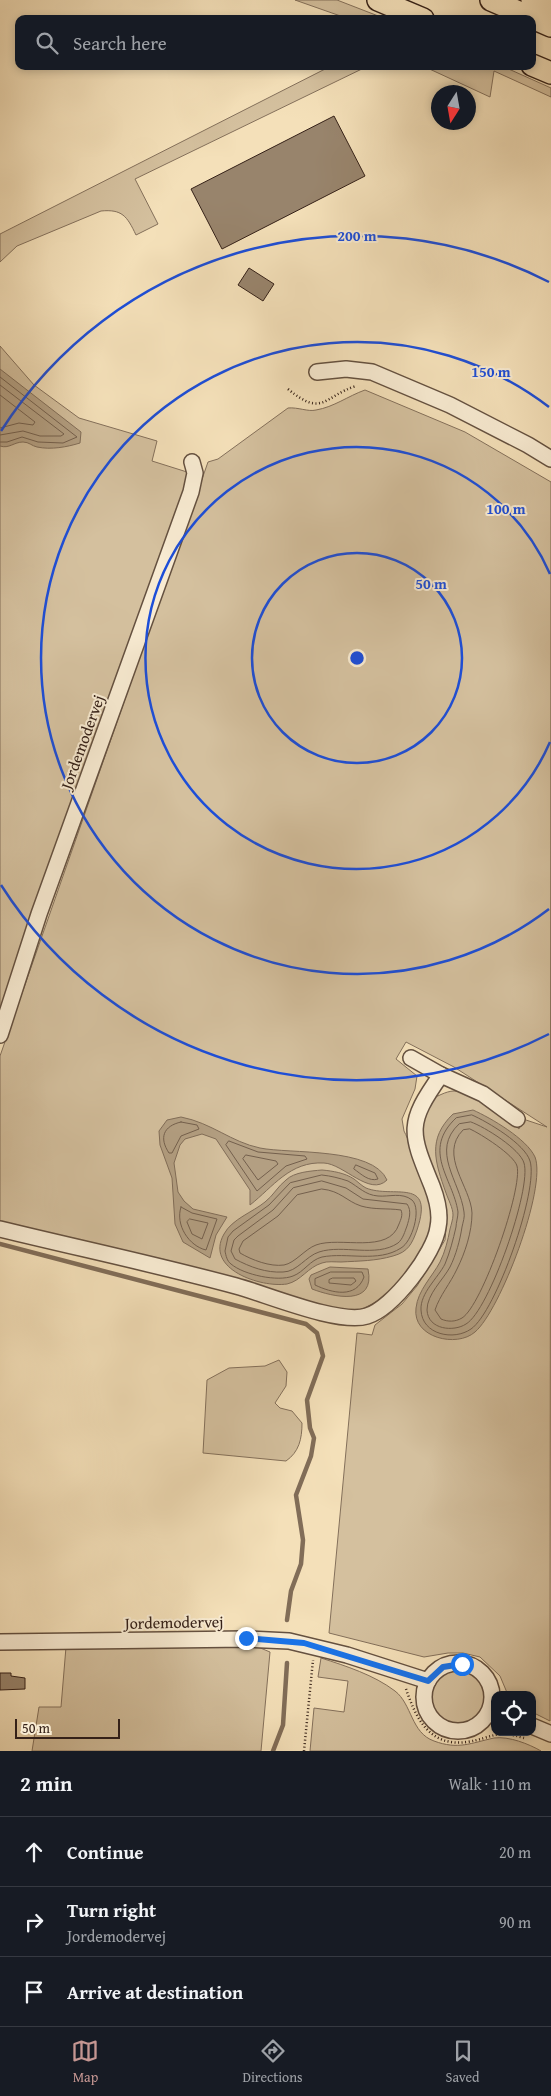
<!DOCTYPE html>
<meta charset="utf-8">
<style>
body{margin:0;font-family:"Gentium Book Plus",serif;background:#20242c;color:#f1f3f6}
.controls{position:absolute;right:15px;bottom:15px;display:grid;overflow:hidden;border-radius:10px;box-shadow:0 2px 8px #0003}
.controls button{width:45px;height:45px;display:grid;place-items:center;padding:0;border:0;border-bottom:1px solid #363941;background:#171b24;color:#f1f3f6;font:25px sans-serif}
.compass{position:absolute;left:431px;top:85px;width:45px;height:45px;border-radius:50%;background:#171b24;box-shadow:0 2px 8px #0003;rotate:191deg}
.scale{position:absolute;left:15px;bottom:12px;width:105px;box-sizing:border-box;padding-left:5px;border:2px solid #352118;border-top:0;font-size:14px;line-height:18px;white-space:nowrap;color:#352118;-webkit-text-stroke:4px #f8ebd2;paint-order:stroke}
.stop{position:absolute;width:15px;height:15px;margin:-11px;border:4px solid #1a73e8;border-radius:50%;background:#fff}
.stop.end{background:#1a73e8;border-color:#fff;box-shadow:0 1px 5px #0008}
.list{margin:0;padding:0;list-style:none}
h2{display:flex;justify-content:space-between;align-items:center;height:65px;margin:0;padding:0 20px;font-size:21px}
h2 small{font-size:16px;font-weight:400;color:#9ea1a6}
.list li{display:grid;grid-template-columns:32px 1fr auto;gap:15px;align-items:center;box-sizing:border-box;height:70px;padding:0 20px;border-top:1px solid #363941}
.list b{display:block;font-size:19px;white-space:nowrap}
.list p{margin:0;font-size:16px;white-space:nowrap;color:#9ea1a6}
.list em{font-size:16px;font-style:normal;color:#9ea1a6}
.icon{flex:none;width:28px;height:28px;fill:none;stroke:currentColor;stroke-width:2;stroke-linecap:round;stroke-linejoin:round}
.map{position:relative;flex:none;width:551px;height:1751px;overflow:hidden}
.search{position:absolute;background:#171b24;box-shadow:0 2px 8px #0003;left:15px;right:15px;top:15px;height:55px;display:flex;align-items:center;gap:12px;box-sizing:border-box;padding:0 18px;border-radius:10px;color:#9ea1a6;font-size:19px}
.sheet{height:275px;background:#171b24}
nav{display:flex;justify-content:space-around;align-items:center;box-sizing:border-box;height:70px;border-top:1px solid #363941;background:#171b24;font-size:14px;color:#9ea1a6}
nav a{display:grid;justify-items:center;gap:2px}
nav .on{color:#c59692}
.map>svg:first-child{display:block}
</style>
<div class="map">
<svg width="551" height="1751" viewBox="0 0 551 1751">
<rect width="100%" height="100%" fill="#f4e0b9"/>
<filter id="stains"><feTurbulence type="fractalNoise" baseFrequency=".004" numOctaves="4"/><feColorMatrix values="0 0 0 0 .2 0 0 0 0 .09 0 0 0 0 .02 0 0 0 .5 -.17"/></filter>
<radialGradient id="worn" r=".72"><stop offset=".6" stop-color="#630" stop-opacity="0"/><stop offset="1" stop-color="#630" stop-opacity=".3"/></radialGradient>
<g fill="#d4c09e" stroke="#84705b">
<polygon points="295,0 337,0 386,19 349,19"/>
<path d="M 331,66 L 368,66 L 135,179 L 158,224 L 136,235 C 127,216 122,209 101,211 L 17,246 L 0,262 L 0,234 Z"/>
<polygon points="423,66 502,66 551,88 551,97 494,71 490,97"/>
<polygon points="0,346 34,385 79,418 157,441 152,461 187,472 189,476 0,1017"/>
<path d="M 365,390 L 465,432 L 551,482 L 550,1721 L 532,1712 L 532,1695 L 508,1695 L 500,1676 L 480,1657 L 463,1653 L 448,1653 L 424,1657 L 329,1633 L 357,1333 L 372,1335 L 375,1325 L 402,1304 L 417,1286 L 445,1240 L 447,1215 L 419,1131 L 428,1101 C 436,1097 446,1091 454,1091 C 479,1091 501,1114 519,1129 L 523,1119 L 547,1127 L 454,1067 L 406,1042 L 396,1059 L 417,1076 L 415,1089 L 402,1119 L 404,1131 C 412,1147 434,1198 434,1213 C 435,1255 388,1306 348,1313 L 0,1222 L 0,1056 L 208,462 L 218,459 L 288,408 C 298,407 308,412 316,410 C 334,407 348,396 365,390 Z"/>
<path d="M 279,1360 L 287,1372 L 286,1386 L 275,1403 L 280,1408 L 292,1411 L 302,1423 C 302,1439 299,1452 286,1461 L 203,1453 L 207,1380 L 229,1368 L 265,1366 Z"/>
<polygon points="66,1647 258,1647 270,1652 261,1751 32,1751 39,1707 61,1707"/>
<path d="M 321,1658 C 346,1666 374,1675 395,1691 C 412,1704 411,1733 434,1741 C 458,1750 471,1743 494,1738 C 509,1736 529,1744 541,1751 L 310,1751 L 314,1708 L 344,1712 L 348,1681 L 318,1677 Z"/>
<circle cx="457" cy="1697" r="28"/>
</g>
<g fill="#b39f82" stroke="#816d58">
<path d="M 0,369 L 81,432 L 80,443 C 67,447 51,450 37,447 C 32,446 29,442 23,442 C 14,442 9,449 0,446 Z"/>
<path d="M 473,1110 C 491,1118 527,1139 535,1157 C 547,1188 500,1311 475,1332 C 457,1348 412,1338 416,1308 C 418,1290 432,1277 440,1262 C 445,1252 448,1240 450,1229 C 451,1225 453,1219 453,1215 C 453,1208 448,1199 446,1193 C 435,1162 427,1139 453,1114 Z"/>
<path d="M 181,1117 C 212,1123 231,1142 260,1148 C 289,1154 373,1147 387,1180 C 370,1197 344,1164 324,1163 C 290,1161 273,1187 250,1205 L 250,1190 L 216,1139 L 202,1134 L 185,1139 L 180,1145 L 174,1163 L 178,1192 L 184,1201 L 193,1209 L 227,1217 L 216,1235 L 210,1258 L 183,1242 L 175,1224 L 172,1178 L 160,1145 L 159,1131 L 167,1120 Z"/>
<path d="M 322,1170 C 333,1171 345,1173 354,1179 C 358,1182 362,1186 366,1188 C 393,1199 435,1176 417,1230 C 412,1244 408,1252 393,1256 C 376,1261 359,1261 341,1262 C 335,1262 327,1261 322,1263 C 308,1267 301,1281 287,1284 C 261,1288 204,1269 224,1234 C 232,1219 253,1212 265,1202 C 273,1196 278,1186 286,1180 C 294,1172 311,1171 322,1170 Z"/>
<path d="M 330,1267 L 368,1269 C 376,1307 333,1297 312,1289 L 309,1279 L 311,1275 Z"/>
</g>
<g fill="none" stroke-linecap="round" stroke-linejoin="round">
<g stroke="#74604d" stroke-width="1">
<polyline points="0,377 77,437 63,443 38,442 22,437 7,442 0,442"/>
<polyline points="0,385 64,434 61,436 40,436 23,431 0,435"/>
<polyline points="0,395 35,422 33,425 19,423 0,428"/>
<path d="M 472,1115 C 488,1122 525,1144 530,1161 C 539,1189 496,1312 471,1329 C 454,1341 422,1335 421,1310 C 420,1293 438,1278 445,1264 C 450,1252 453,1240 456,1227 C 456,1223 458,1217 458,1212 C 453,1178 421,1151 456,1118 Z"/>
<path d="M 181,1122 L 197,1125 L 199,1129 L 181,1136 L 172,1153 L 169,1153 C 159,1138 163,1126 181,1122 Z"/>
<path d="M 471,1122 C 485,1127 520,1149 524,1163 C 532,1188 489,1311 466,1324 C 454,1332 428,1330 427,1310 C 427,1294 443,1280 450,1267 C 456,1255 460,1240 462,1227 C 463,1222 465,1217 464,1212 C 460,1181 430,1151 459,1124 Z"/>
<path d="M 470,1129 C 481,1134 514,1155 517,1166 C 523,1188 482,1306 462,1318 C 455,1322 448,1322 441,1319 L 435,1310 C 440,1295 450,1284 457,1269 C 465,1253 472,1232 472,1213 C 471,1187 438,1155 463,1130 Z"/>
<polygon points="229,1141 258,1152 305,1156 307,1159 286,1166 257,1191 226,1145"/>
<polygon points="246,1155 276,1161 278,1164 258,1180 243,1159"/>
<path d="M 356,1165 L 375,1173 L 378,1179 C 369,1182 361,1174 354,1169 Z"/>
<path d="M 322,1175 C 331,1176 339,1178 348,1181 C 359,1187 365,1195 378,1196 C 389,1197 402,1192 412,1200 C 422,1209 412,1242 401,1248 C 378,1263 347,1252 322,1257 C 310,1260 304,1272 293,1276 C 278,1282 244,1275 231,1264 C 227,1261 226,1256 225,1251 L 228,1237 L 233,1231 L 269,1205 L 290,1183 Z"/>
<path d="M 322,1181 L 346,1188 L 363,1199 L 407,1204 C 412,1211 409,1219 407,1226 C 405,1231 403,1239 398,1243 C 376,1258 343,1244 319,1252 C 306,1256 297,1272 283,1272 C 266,1273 250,1267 235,1259 L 231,1251 L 234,1240 L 238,1236 L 273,1210 L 293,1188 Z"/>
<path d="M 322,1189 C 341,1191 346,1201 361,1206 C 375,1210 387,1208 401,1210 C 403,1215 401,1219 399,1224 C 389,1255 340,1236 316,1245 C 305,1249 295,1263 284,1265 C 270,1267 252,1260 240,1253 L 239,1249 L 243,1241 L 278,1216 L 297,1195 Z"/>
<path d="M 181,1207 L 192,1213 L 217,1219 L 206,1250 C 189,1246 175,1225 181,1207 Z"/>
<polygon points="190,1219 208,1223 202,1239 192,1234 187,1222"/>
<path d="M 331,1272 L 362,1272 L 364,1277 C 356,1299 332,1293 315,1285 L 315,1279 Z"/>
<polygon points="333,1278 354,1278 356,1281 351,1285 329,1283 329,1280"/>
</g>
<g stroke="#816d58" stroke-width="4.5">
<polyline points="0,1244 306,1324 317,1333 323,1356 307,1400 310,1428 314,1438 311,1456 296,1495 303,1540 301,1564 291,1591 287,1620"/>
<polyline points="273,1751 283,1725 287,1663"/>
</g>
</g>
<g fill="#98846c" stroke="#352118">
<polygon points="334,116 365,176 222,249 191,189"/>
<polygon points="249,268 274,284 263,301 238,285"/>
<polygon points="0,1673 11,1673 11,1676 25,1678 25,1689 0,1690"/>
</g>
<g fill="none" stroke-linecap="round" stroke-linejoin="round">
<g stroke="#655140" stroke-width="18">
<g id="minor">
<polyline points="317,372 346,369 372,372 450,405 528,445 551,459"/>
<polyline points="0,1035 39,914 191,492 195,473 192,462"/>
<polyline points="411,1058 441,1075"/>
<path d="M 0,1229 C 78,1248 158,1265 236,1286 C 266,1294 339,1325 367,1316 C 393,1308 435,1253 438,1227 C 441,1213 437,1199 432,1186 C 410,1132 406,1124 441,1075 L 483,1094 L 517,1119"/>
<polyline points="0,1642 246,1639 289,1641 347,1655 428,1681"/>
<circle cx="458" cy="1697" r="34"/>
<polyline points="532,1726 551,1734"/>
</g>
</g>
<g stroke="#352118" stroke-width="24">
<g id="highway">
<polyline points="378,0 423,19"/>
<polyline points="491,0 551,26"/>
<polyline points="532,0 551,10"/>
<polyline points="532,65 551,73"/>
</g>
</g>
<g stroke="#352118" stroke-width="2.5" stroke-dasharray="1 2.5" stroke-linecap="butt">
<path d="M 288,389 C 323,418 324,396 356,386"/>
<path d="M 406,1689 C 416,1718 429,1747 467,1742 C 493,1738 495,1729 524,1738"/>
<polyline points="304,1751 313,1660"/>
</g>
<use href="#minor" stroke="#f8ebd2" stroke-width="15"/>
<use href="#highway" stroke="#f4e0b9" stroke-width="21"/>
</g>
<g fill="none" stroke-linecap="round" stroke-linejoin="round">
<polyline stroke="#1a73e8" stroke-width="6" points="246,1638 304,1643 428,1681 443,1667 462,1664"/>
</g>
<g fill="none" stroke="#1d4ed8" stroke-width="2.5">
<circle cx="357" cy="658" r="105"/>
<path d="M550 742A211 211 0 1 1 550 574"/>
<path d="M549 909A316 316 0 1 1 549 407"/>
<path d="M549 1034A422 422 0 0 1 1 885M1 431A422 422 0 0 1 549 282"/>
</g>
<g text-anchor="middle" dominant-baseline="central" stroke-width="4" stroke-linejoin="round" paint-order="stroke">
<g font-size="16" fill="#352118" stroke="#f8ebd2">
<text transform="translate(82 742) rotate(-70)">Jordemodervej</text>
<text transform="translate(174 1622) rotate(-1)">Jordemodervej</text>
</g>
</g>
<circle cx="357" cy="658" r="8" fill="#1d4ed8" stroke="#f8ebd2" stroke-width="2.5"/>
<g font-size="15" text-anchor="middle" font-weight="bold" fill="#1d4ed8" stroke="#f8ebd2" stroke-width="4" stroke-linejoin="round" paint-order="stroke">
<text x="357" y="241">200 m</text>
<text x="491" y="377">150 m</text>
<text x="506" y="514">100 m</text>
<text x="431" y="589">50 m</text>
</g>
<rect width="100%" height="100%" filter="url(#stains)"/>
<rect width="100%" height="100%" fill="url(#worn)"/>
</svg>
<div class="controls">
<button><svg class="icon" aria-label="locate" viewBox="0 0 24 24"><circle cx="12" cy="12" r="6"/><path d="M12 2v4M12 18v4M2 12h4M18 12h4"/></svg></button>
</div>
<svg class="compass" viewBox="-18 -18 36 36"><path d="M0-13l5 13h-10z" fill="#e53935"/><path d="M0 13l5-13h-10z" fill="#9ea1a6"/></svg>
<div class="scale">50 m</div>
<div class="stop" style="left:462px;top:1664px"></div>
<div class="stop end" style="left:246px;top:1638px"></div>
<div class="search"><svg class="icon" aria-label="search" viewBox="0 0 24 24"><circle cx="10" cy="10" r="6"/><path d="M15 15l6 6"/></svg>Search here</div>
</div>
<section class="sheet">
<h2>2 min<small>Walk · 110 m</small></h2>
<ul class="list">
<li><svg class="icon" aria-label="ahead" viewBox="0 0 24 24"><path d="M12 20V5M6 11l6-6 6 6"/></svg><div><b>Continue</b></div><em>20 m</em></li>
<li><svg class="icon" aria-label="right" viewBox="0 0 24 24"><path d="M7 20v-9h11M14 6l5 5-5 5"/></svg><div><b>Turn right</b><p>Jordemodervej</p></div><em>90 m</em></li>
<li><svg class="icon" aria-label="arrive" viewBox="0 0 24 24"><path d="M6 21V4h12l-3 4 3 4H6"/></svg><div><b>Arrive at destination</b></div></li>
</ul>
</section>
<nav>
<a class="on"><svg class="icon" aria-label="map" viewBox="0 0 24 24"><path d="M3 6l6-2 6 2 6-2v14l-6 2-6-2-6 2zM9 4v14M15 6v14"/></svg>Map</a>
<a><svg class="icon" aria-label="directions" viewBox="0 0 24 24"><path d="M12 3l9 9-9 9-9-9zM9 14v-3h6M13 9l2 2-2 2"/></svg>Directions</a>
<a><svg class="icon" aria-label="saved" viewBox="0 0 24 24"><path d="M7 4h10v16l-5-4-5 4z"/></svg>Saved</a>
</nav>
